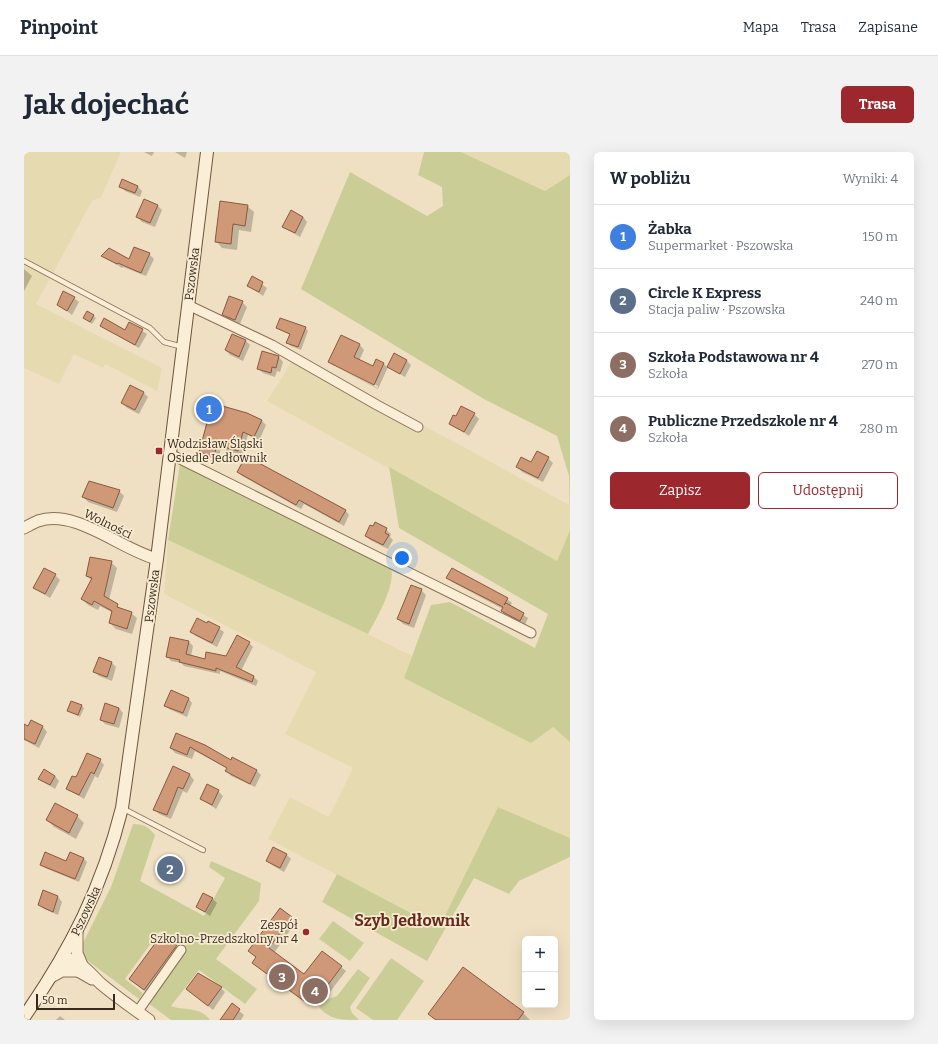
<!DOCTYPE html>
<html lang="pl">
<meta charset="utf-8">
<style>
body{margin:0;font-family:Bitter,serif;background:#f2f2f3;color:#1f2937}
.controls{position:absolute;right:12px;bottom:12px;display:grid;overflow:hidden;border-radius:6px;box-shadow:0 4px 16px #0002}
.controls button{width:36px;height:36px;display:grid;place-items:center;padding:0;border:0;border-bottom:1px solid #e0e1e3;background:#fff;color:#1f2937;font:20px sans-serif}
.scale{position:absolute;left:12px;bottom:10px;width:79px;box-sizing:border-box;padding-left:4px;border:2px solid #3a2a1d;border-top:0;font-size:11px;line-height:14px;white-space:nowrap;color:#3a2a1d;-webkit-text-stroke:3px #f7ebd2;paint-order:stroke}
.you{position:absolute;left:378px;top:406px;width:14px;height:14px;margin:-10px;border:3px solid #fff;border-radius:50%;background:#1a73e8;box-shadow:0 0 0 6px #1a73e833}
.badge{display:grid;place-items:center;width:26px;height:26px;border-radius:50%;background:#9c272c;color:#fff;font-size:13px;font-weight:700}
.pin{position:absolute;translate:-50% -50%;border:2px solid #fff;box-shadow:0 1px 4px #0006}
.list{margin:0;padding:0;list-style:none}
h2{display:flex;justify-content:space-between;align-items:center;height:52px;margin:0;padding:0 16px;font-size:17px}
h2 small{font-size:13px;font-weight:400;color:#747a83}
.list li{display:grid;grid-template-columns:26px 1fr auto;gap:12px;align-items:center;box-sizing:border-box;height:64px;padding:0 16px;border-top:1px solid #e0e1e3}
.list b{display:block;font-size:15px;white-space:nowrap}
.list p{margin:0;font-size:13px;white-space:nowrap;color:#747a83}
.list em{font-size:13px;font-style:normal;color:#747a83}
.actions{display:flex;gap:8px;padding:12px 16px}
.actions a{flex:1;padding:9px 0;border:1px solid #9c272c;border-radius:6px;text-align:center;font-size:14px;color:#9c272c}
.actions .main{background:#9c272c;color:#fff}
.map{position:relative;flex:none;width:546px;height:868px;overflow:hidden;border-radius:6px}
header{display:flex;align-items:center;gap:24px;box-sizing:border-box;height:56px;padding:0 20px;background:#fff;border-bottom:1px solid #e0e1e3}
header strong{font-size:19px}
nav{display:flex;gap:22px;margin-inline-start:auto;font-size:14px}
.intro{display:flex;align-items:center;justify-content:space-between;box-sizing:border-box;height:96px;padding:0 24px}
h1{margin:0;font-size:28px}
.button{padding:10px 18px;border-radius:6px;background:#9c272c;color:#fff;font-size:14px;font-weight:700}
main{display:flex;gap:24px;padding:0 24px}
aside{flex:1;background:#fff;border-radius:6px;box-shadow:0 4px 16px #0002}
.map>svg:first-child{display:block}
</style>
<header>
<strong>Pinpoint</strong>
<nav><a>Mapa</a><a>Trasa</a><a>Zapisane</a></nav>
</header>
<div class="intro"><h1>Jak dojechać</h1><a class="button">Trasa</a></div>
<main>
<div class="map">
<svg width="546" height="868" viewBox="0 0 546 868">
<rect width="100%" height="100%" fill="#f0e0c3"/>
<g fill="#e6dbb0">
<polygon points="0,0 97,0 77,45 68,49 12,152 138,216 133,239 81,212 79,216 50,202 35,232 0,216"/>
<polygon points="437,0 546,0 546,23 521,39"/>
<polygon points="270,206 438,294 545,353 546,378 533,409 243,249"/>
<polygon points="144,388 344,482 529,575 546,590 546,686 474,655 415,776 244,687 266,645 305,665 329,616 261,582 292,520 140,442"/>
</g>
<g fill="#cace96">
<polygon points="400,0 437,0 521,39 546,23 546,369 545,324 533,284 460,247 277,137 326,20 403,64 419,54 418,35 394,23"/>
<path d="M 156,312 L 367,416 C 372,433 353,466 344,482 L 144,388 Z"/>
<polygon points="365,315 533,409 546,378 546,590 529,575 507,591 380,526 407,453 426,450 511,496 524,462 375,376"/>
<polygon points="474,655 546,686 546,705 495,729 485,742 450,726 403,809 298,750 313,722 415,776"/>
<path d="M 109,672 C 119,672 125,675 131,683 L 116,729 L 180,764 L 201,726 L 185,715 L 187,709 L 237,731 L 235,749 L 192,807 L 233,837 L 221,852 L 175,818 L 147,854 C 161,859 176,854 186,868 L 147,868 L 124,851 L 161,798 L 136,779 L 101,827 L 119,841 L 115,847 L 60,806 L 58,796 L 59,791 L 87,735 Z"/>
<polygon points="309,769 340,791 326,809 295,787"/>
<polygon points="367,806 400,829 373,868 349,868 332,856"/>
<path d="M 334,817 L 346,826 L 326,855 L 328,861 L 335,868 C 317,868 306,868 295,855 L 302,848 L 313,844 Z"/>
</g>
<g fill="#0003" fill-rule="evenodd">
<polygon points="120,0 130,0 128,4"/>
<polygon points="151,0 163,0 161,6"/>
<polygon points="99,28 114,35 118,39 116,45 101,39 97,34"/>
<polygon points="134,54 138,58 131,75 118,70 113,65"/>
<polygon points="223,54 230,60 227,80 215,78 213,98 198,96 192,89"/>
<polygon points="279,65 283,70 276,85 259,75"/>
<polygon points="125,102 130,107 122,124 99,115 98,116 79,104 105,109"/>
<polygon points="0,117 8,124 0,139"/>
<polygon points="228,125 243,136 239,144 224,134"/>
<polygon points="50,146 55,150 48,163 34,152"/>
<polygon points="218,150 223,155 216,172 204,167 200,162"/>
<polygon points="64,160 72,166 68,172 60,166"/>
<polygon points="105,171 123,182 115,196 77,174 101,179"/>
<polygon points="281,175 284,179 277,198 267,194 264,191 266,183 253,176"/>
<path d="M 318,185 L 336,193 L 340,198 L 335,209 L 350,215 L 359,211 L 364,216 L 371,202 L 382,208 L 387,213 L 381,225 L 364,215 L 354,237 L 310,214 L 306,210 ZM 310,212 L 354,234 L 354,236 L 310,214 Z"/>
<polygon points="222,189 226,193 219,209 206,203 202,198"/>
<polygon points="239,200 255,205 259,210 256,220 253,219 251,225 239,221 234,216"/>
<polygon points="119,240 124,245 115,262 103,256 98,251"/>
<polygon points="196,250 200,256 223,261 238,269 242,273 235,289 224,283 218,303 197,297 194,308 181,304 177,300 185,270 176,265"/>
<polygon points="450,262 455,267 445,284 426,271"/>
<polygon points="524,306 529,311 519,330 498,320 494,315"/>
<polygon points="214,320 321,358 325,363 320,374 280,352 277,357 218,324"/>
<polygon points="95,339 100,344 93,360 64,350 59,345"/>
<polygon points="362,377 367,382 366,385 369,388 364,397 346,388 342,384"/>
<polygon points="87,410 93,416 85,448 99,458 107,461 113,466 108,482 92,477 86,471 89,461 76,454 74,458 64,453 58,447 68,429 63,424"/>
<polygon points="31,423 36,428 26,446 10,436"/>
<polygon points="424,426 483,447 488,451 486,454 504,466 501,473 482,464 478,459 479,457 428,430"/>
<polygon points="397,438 402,443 390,476 379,472 374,467"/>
<polygon points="185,470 200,480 193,495 172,484 167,479 183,473"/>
<polygon points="147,486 165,490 169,494 167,504 181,508 202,505 225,491 229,495 217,519 230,525 234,529 232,534 196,519 196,522 160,514 157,511 147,509 143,504"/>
<polygon points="75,506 88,511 92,515 88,529 75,524 71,520"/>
<polygon points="165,547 168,551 163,565 145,557 142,554"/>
<polygon points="58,554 60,556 56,565 44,559"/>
<polygon points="95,556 99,561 95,576 81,572 77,568"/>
<polygon points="8,570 19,575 23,580 15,596 0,588 0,574 5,576"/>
<polygon points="152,583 208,609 232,618 237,623 231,635 207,624 203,619 204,617 171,599 168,607 151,601 147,596"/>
<polygon points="76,608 80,613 74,626 71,624 60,647 43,637 52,627"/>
<polygon points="149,615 166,623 170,628 163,641 159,639 147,667 135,662 131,658"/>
<polygon points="31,624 35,629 31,637 15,627"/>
<polygon points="194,639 199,644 192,657 177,647"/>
<polygon points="53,664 60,671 52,687 30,675 23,668"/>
<polygon points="262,702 267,707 260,720 248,713 244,709"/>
<polygon points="59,706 63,710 55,730 21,716 17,713"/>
<polygon points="19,739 34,745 38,750 34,763 20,757 15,753"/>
<polygon points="188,746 193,751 186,764 173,755"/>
<polygon points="256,757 272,770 250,801 280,824 317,815 322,819 296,853 289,847 285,853 234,815 233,806 225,799"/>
<polygon points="152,794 159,801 127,844 106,827"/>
<polygon points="439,816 499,861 506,868 412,868 405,862"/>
<polygon points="197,836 201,840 189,858 163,837"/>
<polygon points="208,853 220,863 217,868 197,868"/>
<polygon points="36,864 41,868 32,868"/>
</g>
<g fill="#cf9877" stroke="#8a593e">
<polygon points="98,27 114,34 111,41 95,35"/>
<polygon points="120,47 134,53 126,71 112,65"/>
<polygon points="196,49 224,53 221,74 209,72 207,92 191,90"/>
<polygon points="267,58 279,65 271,81 258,75"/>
<polygon points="110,95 126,101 117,121 94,111 93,112 77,104 85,96 105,107"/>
<polygon points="228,124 239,130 235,140 223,134"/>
<polygon points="39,139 51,145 43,159 33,153"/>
<polygon points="205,144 219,149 211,168 198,163"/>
<polygon points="63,159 70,163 66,170 59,166"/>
<polygon points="80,166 101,178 105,170 119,177 111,193 76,174"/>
<polygon points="256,166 282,175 274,195 262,191 266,182 252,176"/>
<polygon points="208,182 222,188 215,205 201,198"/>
<polygon points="317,183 336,192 330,205 349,214 352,207 360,211 350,233 304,210"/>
<polygon points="238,199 255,204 252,216 248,215 247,221 233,217"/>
<polygon points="370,201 383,208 376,222 363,215"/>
<polygon points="106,233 120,240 111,258 97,251"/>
<polygon points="180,245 196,249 195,253 223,261 238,268 230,285 219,280 214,299 193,293 190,304 175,300 184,267 175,265"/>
<polygon points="437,254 451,261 440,280 425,272 429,263 432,264"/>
<polygon points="513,299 525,305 514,326 492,315 497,305 507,310"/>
<polygon points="222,304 322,358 315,370 275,348 272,353 213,320"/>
<polygon points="65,329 96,338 89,356 58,345"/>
<polygon points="351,370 363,376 361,381 365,383 359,393 341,384 346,373 349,374"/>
<polygon points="66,405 88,409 80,444 94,452 93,455 108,460 103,477 85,471 88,459 70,449 68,453 57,447 68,426 62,424"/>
<polygon points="20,416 32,422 21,442 9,436"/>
<polygon points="428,416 484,446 480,453 482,451 500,461 496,469 477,459 479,455 422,426"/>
<polygon points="387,433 398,437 385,472 373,467"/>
<polygon points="173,466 183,471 184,469 196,475 188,491 166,480"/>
<polygon points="213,483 226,490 212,515 230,524 228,530 192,516 192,519 155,510 156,508 142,505 146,485 165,489 162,502 181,507 182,500 202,504"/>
<polygon points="75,505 88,510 83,525 69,520"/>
<polygon points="147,538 165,546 159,561 140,554"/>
<polygon points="47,549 58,553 54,563 43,559"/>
<polygon points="81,551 95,556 90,572 76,568"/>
<polygon points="7,568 19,574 11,592 0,587 0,572 4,574"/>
<polygon points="152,581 181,593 207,608 208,605 233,618 226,632 201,619 203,616 166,595 163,603 146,596"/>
<polygon points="63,601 77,607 70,622 67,620 55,643 42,637 48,624 52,625"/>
<polygon points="149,614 166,622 159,637 154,635 143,663 129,658"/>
<polygon points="20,617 31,624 26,633 14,627"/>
<polygon points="183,632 195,638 188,653 176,647"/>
<polygon points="31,651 54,663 45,681 22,668"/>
<polygon points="249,695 263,702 256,716 242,709"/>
<polygon points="21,700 42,709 46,700 60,706 51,727 16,713"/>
<polygon points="19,738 34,744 29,760 14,753"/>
<polygon points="179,741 189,746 181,760 172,755"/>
<polygon points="256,756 268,765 245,796 280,822 298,799 318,814 291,850 284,844 280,849 228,811 232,805 224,799"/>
<polygon points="138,782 153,793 120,838 105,827"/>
<polygon points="439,815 500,860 494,868 412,868 404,862"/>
<polygon points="174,821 198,835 184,854 162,837"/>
<polygon points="208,851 216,857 209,868 196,868"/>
</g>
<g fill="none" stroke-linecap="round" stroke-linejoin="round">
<g stroke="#8a7159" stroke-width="6">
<g id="service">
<polyline points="0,109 126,176 140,190 159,195"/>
<polyline points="98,656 179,698"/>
</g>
</g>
<g stroke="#8a7159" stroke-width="11">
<g id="minor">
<polyline points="164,153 248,193 353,253 394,275"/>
<polyline points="146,302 507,481"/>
<polyline points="114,859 157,798"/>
</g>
</g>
<g stroke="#8a7159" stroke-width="13">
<g id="tertiary">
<path d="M 0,376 C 4,374 9,371 14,369 C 52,356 97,398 133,407"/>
<polyline points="53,779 53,801 58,813"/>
<path d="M 39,805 C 58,810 63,818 76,831 C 91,844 109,856 125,868"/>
<polyline points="39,805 47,815 68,827"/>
<polyline points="27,825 38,819 53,819"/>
</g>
</g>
<g stroke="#6c523c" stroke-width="14">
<path id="secondary" d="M 0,865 C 47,797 78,736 98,656 L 133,407 L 183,0"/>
</g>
<use href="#service" stroke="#faeed6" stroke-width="4.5"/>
<use href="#minor" stroke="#faeed6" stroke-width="9"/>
<use href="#tertiary" stroke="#faeed6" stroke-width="11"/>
<use href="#secondary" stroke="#faeed6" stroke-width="12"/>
</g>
<g fill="#9c272c" stroke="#f7ebd2" stroke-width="1.5">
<rect x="131" y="295" width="8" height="8" rx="2"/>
<circle cx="282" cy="780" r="4"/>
</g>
<g text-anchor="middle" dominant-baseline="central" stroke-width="3.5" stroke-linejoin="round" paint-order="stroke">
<g font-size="12" fill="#3a2a1d" stroke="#f7ebd2">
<text transform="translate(168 122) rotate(-83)">Pszowska</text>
<text transform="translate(84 372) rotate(26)">Wolności</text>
<text transform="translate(128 444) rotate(-83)">Pszowska</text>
<text transform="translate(62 759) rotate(-65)">Pszowska</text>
</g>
<g font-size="12" fill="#3a2a1d" stroke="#f7ebd2" text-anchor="start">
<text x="143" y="292">Wodzisław Śląski<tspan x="143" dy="14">Osiedle Jedłownik</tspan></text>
<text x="274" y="773" text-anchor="end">Zespół<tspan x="274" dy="14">Szkolno-Przedszkolny nr 4</tspan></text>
</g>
<g font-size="16" font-weight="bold" fill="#68281b" stroke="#f7ebd2">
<text x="388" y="768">Szyb Jedłownik</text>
</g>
</g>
</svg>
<div class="controls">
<button>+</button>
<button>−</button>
</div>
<div class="scale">50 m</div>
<div class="you"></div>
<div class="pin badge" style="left:185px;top:257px;background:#3f7fe0">1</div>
<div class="pin badge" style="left:146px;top:717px;background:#5c6f8a">2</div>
<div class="pin badge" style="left:258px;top:825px;background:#8d6e63">3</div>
<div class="pin badge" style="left:291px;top:839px;background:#8d6e63">4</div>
</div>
<aside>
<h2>W pobliżu<small>Wyniki: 4</small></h2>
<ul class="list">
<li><span class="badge" style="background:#3f7fe0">1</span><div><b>Żabka</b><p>Supermarket · Pszowska</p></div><em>150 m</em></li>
<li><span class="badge" style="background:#5c6f8a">2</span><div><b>Circle K Express</b><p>Stacja paliw · Pszowska</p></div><em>240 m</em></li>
<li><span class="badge" style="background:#8d6e63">3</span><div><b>Szkoła Podstawowa nr 4</b><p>Szkoła</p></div><em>270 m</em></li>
<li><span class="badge" style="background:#8d6e63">4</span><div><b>Publiczne Przedszkole nr 4</b><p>Szkoła</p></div><em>280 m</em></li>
</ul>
<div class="actions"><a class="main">Zapisz</a><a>Udostępnij</a></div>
</aside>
</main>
